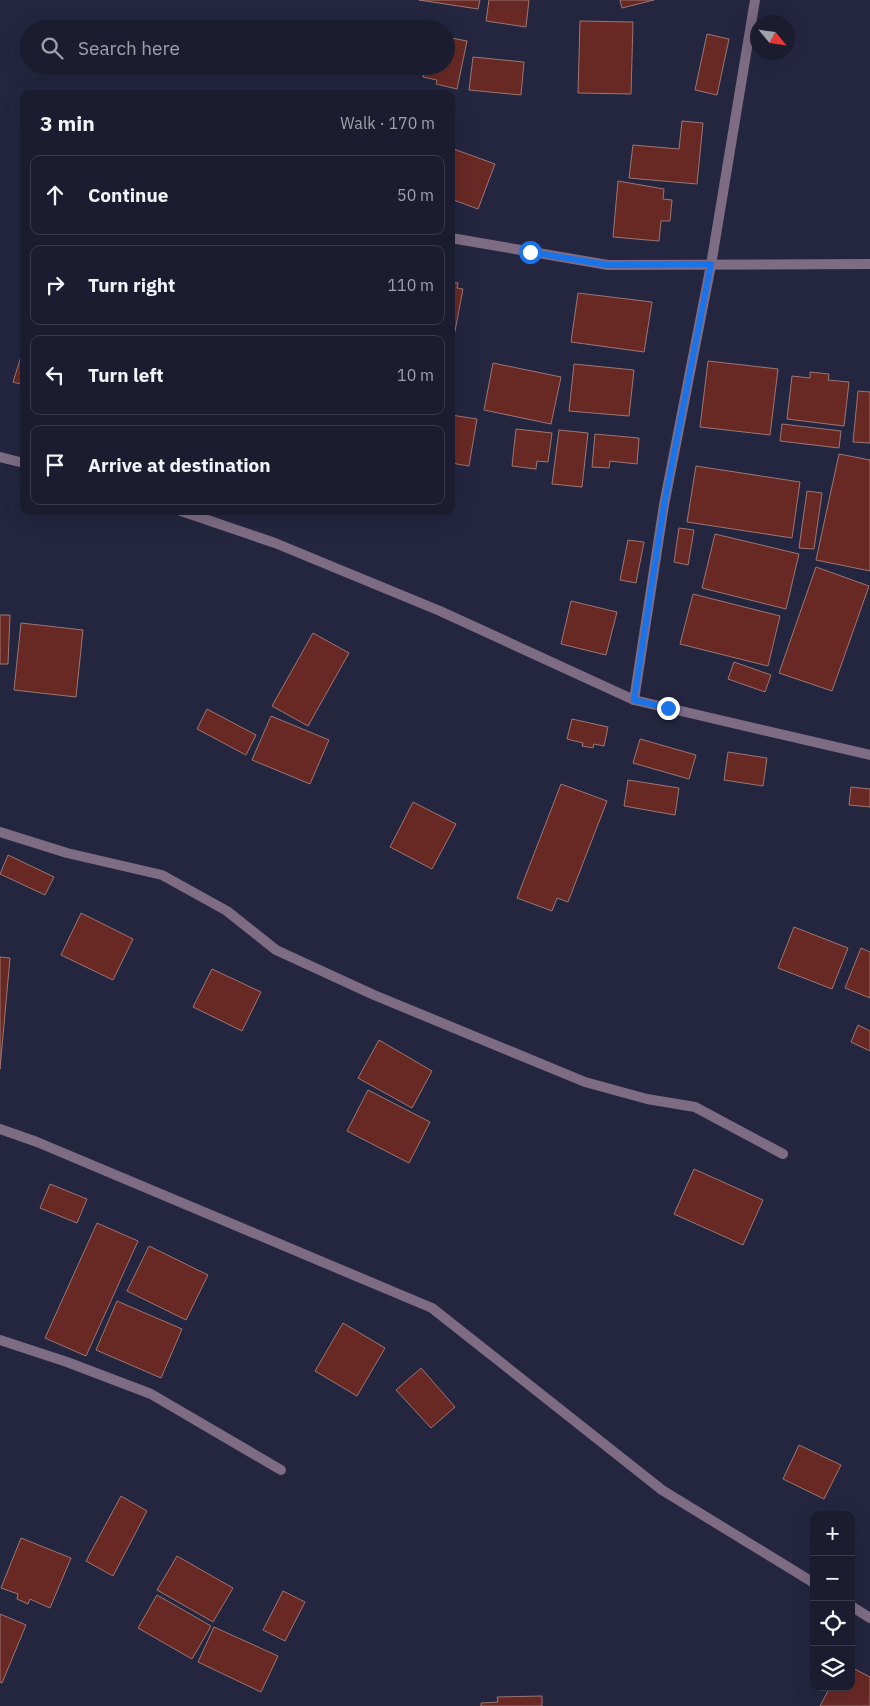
<!DOCTYPE html>
<meta charset="utf-8">
<style>
body{margin:0;font-family:"IBM Plex Sans",sans-serif;background:#242538;color:#f1f3f6}
.controls{position:absolute;right:15px;bottom:15px;display:grid;overflow:hidden;border-radius:10px;box-shadow:0 5px 20px #0002}
.controls button{width:45px;height:45px;display:grid;place-items:center;padding:0;border:0;border-bottom:1px solid #393a4c;background:#1b1c30;color:#f1f3f6;font:25px sans-serif}
.compass{position:absolute;left:750px;top:15px;width:45px;height:45px;border-radius:50%;background:#1b1c30;box-shadow:0 5px 20px #0002;rotate:119deg}
.stop{position:absolute;width:15px;height:15px;margin:-11px;border:4px solid #1a73e8;border-radius:50%;background:#fff}
.stop.end{background:#1a73e8;border-color:#fff;box-shadow:0 1px 5px #0008}
.list{margin:0;padding:0;list-style:none}
h2{display:flex;justify-content:space-between;align-items:center;height:65px;margin:0;padding:0 20px;font-size:21px}
h2 small{font-size:16px;font-weight:400;color:#a0a1ab}
.list li{display:grid;grid-template-columns:32px 1fr auto;gap:15px;align-items:center;box-sizing:border-box;height:80px;margin:0 10px 10px;padding:0 10px;border:1px solid #393a4c;border-radius:10px}
.list b{display:block;font-size:19px;white-space:nowrap}
.list em{font-size:16px;font-style:normal;color:#a0a1ab}
.icon{flex:none;width:28px;height:28px;fill:none;stroke:currentColor;stroke-width:2;stroke-linecap:round;stroke-linejoin:round}
.map{position:relative;flex:none;width:870px;height:1706px;overflow:hidden}
.search{position:absolute;background:#1b1c30;box-shadow:0 5px 20px #0002;left:20px;top:20px;width:435px;height:55px;display:flex;align-items:center;gap:12px;box-sizing:border-box;padding:0 18px;border-radius:28px;color:#a0a1ab;font-size:19px}
.panel{position:absolute;background:#1b1c30;box-shadow:0 5px 20px #0002;left:20px;top:90px;width:435px;height:425px;border-radius:10px}
.map>svg:first-child{display:block}
</style>
<div class="map">
<svg width="870" height="1706" viewBox="0 0 870 1706">
<rect width="100%" height="100%" fill="#242640"/>
<g fill="#682925" stroke="#9b7672">
<polygon points="419,0 480,0 478,9"/>
<polygon points="489,0 529,0 526,27 486,21"/>
<polygon points="620,0 654,0 622,8"/>
<polygon points="580,21 633,22 631,94 578,93"/>
<polygon points="707,34 729,39 717,95 695,90"/>
<polygon points="446,37 467,41 457,89 436,84 437,80 423,77 424,68 415,66 446,66"/>
<polygon points="473,57 524,62 521,95 469,90"/>
<polygon points="682,121 703,123 697,184 629,178 633,145 679,149"/>
<polygon points="451,148 495,164 478,209 451,199"/>
<polygon points="618,181 664,189 663,199 672,200 670,221 661,221 659,241 613,237"/>
<polygon points="451,282 458,283 457,288 463,289 451,352"/>
<polygon points="578,293 652,302 644,352 571,342"/>
<polygon points="24,347 24,385 13,382"/>
<polygon points="708,361 778,369 770,435 700,427"/>
<polygon points="493,363 561,377 551,424 484,410"/>
<polygon points="574,364 634,370 629,416 569,411"/>
<polygon points="810,372 829,374 828,380 849,382 844,426 787,419 792,376 810,378"/>
<polygon points="858,391 870,392 870,443 853,442"/>
<polygon points="451,415 477,419 469,466 451,463"/>
<polygon points="782,424 841,431 839,448 780,441"/>
<polygon points="516,429 552,433 548,462 537,461 536,469 512,466"/>
<polygon points="559,430 588,433 582,487 552,484"/>
<polygon points="595,434 639,438 637,464 610,461 609,468 592,467"/>
<polygon points="839,454 870,460 870,571 816,560"/>
<polygon points="696,466 800,482 792,538 687,522"/>
<polygon points="807,491 822,493 814,549 799,548"/>
<polygon points="679,528 694,530 688,565 674,562"/>
<polygon points="715,534 799,554 786,609 702,588"/>
<polygon points="628,540 644,542 636,583 620,580"/>
<polygon points="816,567 869,586 832,691 779,673"/>
<polygon points="693,594 780,616 768,666 680,644"/>
<polygon points="571,601 617,612 606,655 561,644"/>
<polygon points="0,615 10,615 8,664 0,664"/>
<polygon points="21,623 83,630 76,697 14,690"/>
<polygon points="313,633 349,653 308,726 272,706"/>
<polygon points="734,662 771,675 765,692 728,679"/>
<polygon points="207,709 256,735 246,755 197,729"/>
<polygon points="271,716 329,740 310,784 252,760"/>
<polygon points="572,719 608,727 604,746 594,744 593,748 582,746 583,743 567,739"/>
<polygon points="640,739 696,755 689,779 633,763"/>
<polygon points="728,752 767,758 763,786 724,780"/>
<polygon points="628,780 679,788 675,815 624,806"/>
<polygon points="561,784 607,801 568,902 557,898 552,911 517,898"/>
<polygon points="851,787 870,789 870,807 849,805"/>
<polygon points="413,802 456,824 432,869 390,847"/>
<polygon points="8,855 54,877 45,895 0,874"/>
<polygon points="81,913 133,939 113,980 61,955"/>
<polygon points="794,927 848,948 832,989 778,968"/>
<polygon points="861,948 870,952 870,998 845,988"/>
<polygon points="0,957 10,958 0,1069"/>
<polygon points="212,969 261,992 242,1031 193,1007"/>
<polygon points="858,1025 870,1031 870,1051 851,1042"/>
<polygon points="379,1040 432,1071 412,1108 358,1078"/>
<polygon points="368,1090 430,1122 409,1163 347,1131"/>
<polygon points="694,1169 763,1200 743,1245 674,1214"/>
<polygon points="50,1184 87,1199 77,1223 40,1208"/>
<polygon points="97,1223 138,1241 86,1356 45,1338"/>
<polygon points="149,1246 208,1275 186,1320 127,1291"/>
<polygon points="117,1301 182,1329 161,1378 96,1350"/>
<polygon points="343,1323 385,1348 357,1396 315,1371"/>
<polygon points="421,1368 455,1407 431,1428 396,1390"/>
<polygon points="799,1445 841,1465 824,1499 783,1479"/>
<polygon points="121,1496 147,1511 113,1576 86,1561"/>
<polygon points="21,1538 71,1558 50,1608 30,1599 28,1604 17,1599 18,1594 1,1588"/>
<polygon points="177,1556 233,1588 213,1622 157,1590"/>
<polygon points="283,1591 305,1602 285,1641 263,1630"/>
<polygon points="157,1595 211,1626 192,1659 138,1628"/>
<polygon points="0,1614 26,1625 2,1683 0,1682"/>
<polygon points="214,1627 278,1656 261,1692 198,1662"/>
<polygon points="851,1667 870,1677 870,1706 820,1706 830,1687 851,1687"/>
<polygon points="542,1696 542,1706 481,1706 481,1703 498,1702 497,1697"/>
</g>
<g fill="none" stroke-linecap="round" stroke-linejoin="round">
<g stroke="#7d6c84" stroke-width="10">
<polyline points="451,238 608,265 870,264"/>
<polyline points="0,457 24,463"/>
<polyline points="181,511 275,543 440,611 634,700 870,755"/>
<polyline points="634,700 664,505 711,265 755,0"/>
<polyline points="0,832 67,853 162,875 227,911 276,950 374,995 585,1082 647,1099 695,1107 783,1154"/>
<polyline points="0,1129 37,1142 432,1308 662,1490 814,1583"/>
<polyline points="0,1340 67,1362 151,1394 281,1470"/>
<polyline points="851,1606 870,1618"/>
</g>
</g>
<g fill="none" stroke-linecap="round" stroke-linejoin="round">
<polyline stroke="#1a73e8" stroke-width="6" points="530,252 608,265 711,264 664,505 634,700 668,708"/>
</g>
</svg>
<div class="controls">
<button>+</button>
<button>−</button>
<button><svg class="icon" aria-label="locate" viewBox="0 0 24 24"><circle cx="12" cy="12" r="6"/><path d="M12 2v4M12 18v4M2 12h4M18 12h4"/></svg></button>
<button><svg class="icon" aria-label="layers" viewBox="0 0 24 24"><path d="M12 4l9 5-9 5-9-5zM3 14l9 5 9-5"/></svg></button>
</div>
<svg class="compass" viewBox="-18 -18 36 36"><path d="M0-13l5 13h-10z" fill="#e53935"/><path d="M0 13l5-13h-10z" fill="#a0a1ab"/></svg>
<div class="stop" style="left:530px;top:252px"></div>
<div class="stop end" style="left:668px;top:708px"></div>
<div class="search"><svg class="icon" aria-label="search" viewBox="0 0 24 24"><circle cx="10" cy="10" r="6"/><path d="M15 15l6 6"/></svg>Search here</div>
<section class="panel">
<h2>3 min<small>Walk · 170 m</small></h2>
<ul class="list">
<li><svg class="icon" aria-label="ahead" viewBox="0 0 24 24"><path d="M12 20V5M6 11l6-6 6 6"/></svg><div><b>Continue</b></div><em>50 m</em></li>
<li><svg class="icon" aria-label="right" viewBox="0 0 24 24"><path d="M7 20v-9h11M14 6l5 5-5 5"/></svg><div><b>Turn right</b></div><em>110 m</em></li>
<li><svg class="icon" aria-label="left" viewBox="0 0 24 24"><path d="M17 20v-9H6M10 6l-5 5 5 5"/></svg><div><b>Turn left</b></div><em>10 m</em></li>
<li><svg class="icon" aria-label="arrive" viewBox="0 0 24 24"><path d="M6 21V4h12l-3 4 3 4H6"/></svg><div><b>Arrive at destination</b></div></li>
</ul>
</section>
</div>
